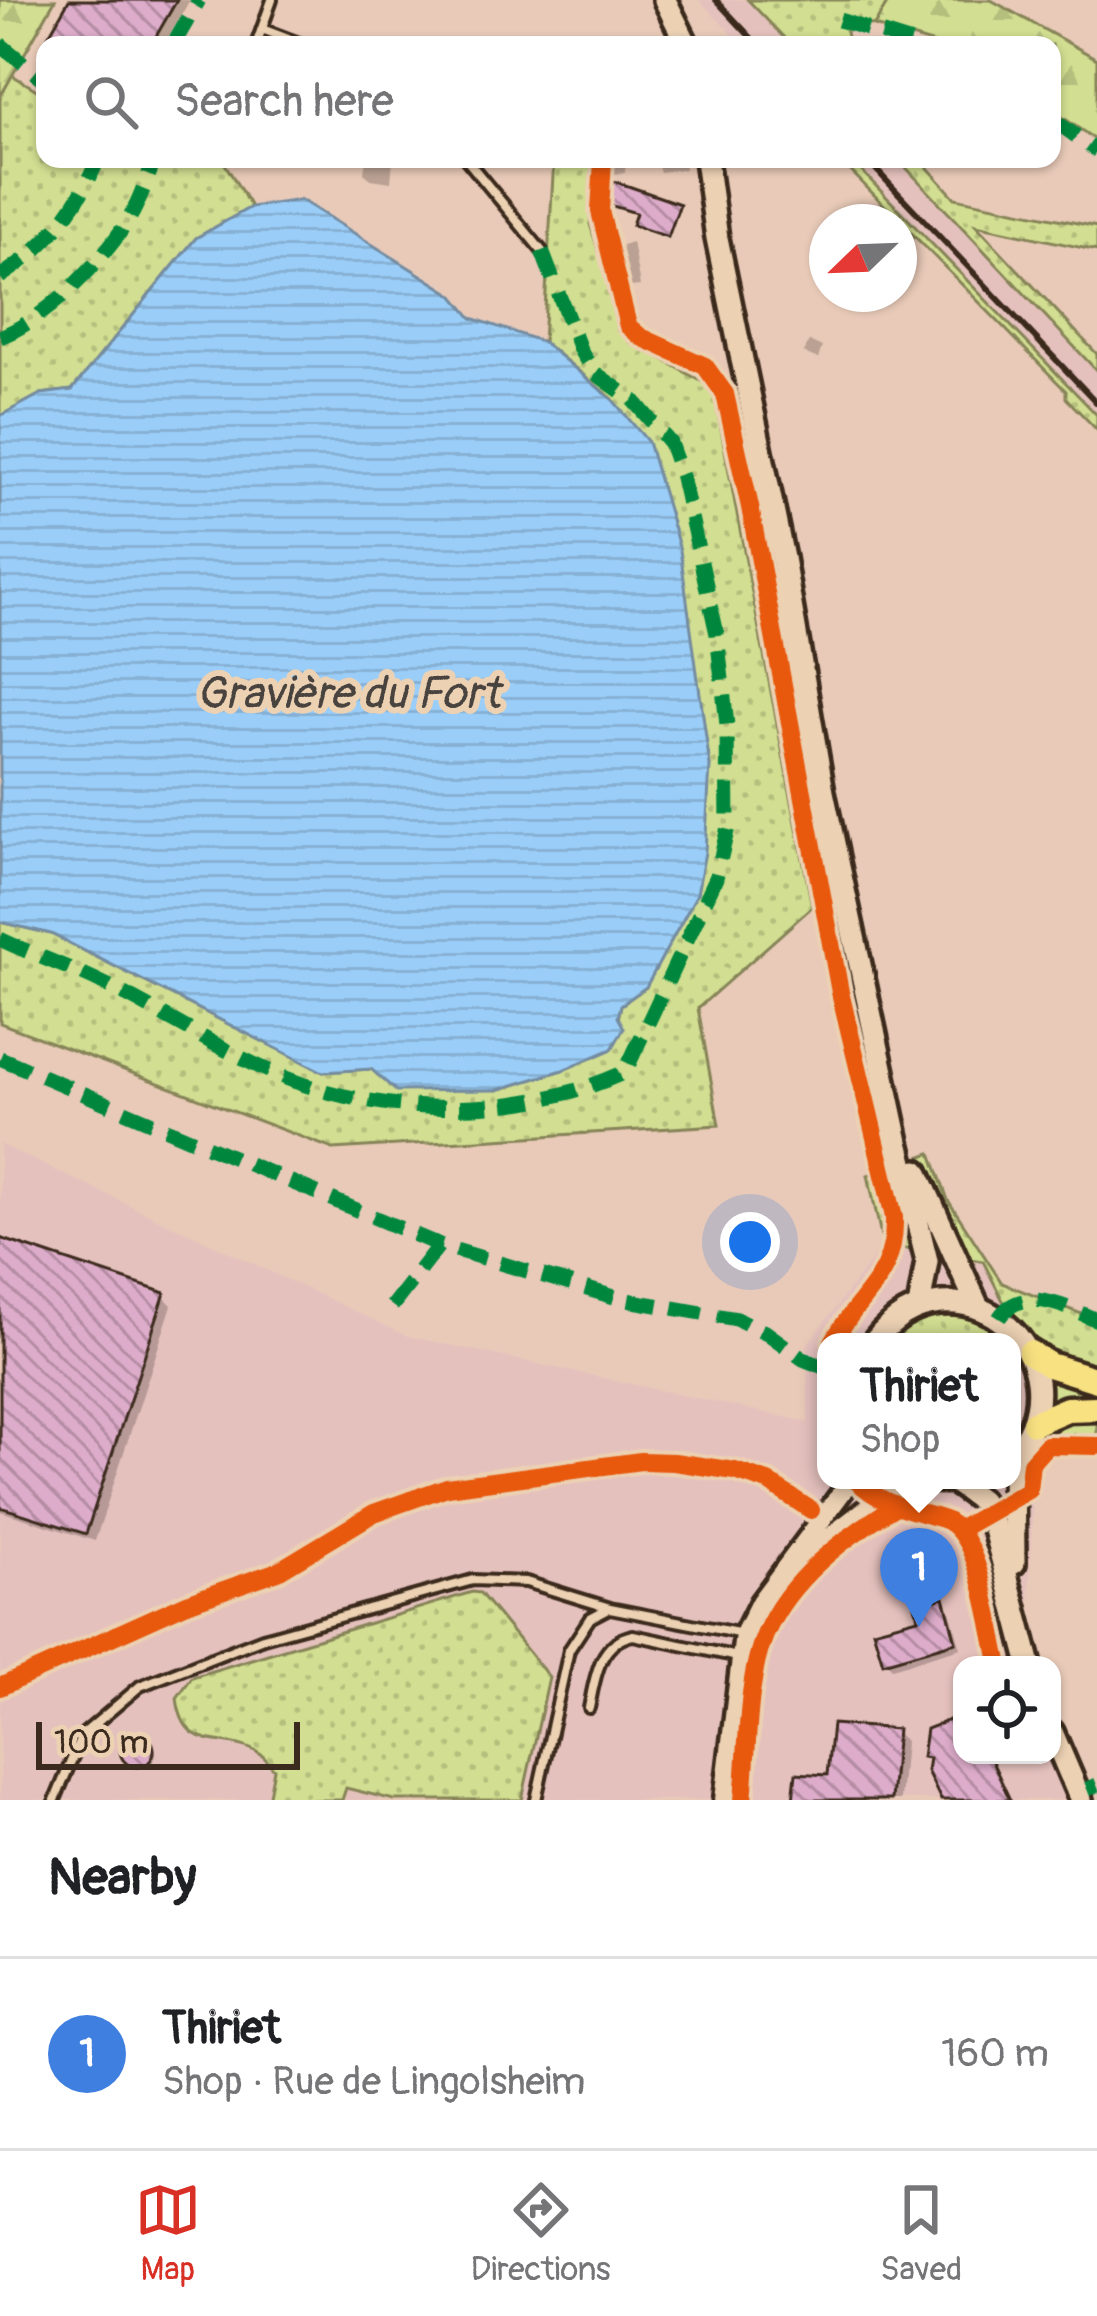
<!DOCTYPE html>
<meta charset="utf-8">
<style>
body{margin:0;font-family:Pangolin,sans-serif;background:#f2f2f2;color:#202124}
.controls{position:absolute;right:36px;bottom:36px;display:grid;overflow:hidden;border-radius:24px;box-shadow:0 3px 9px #0004}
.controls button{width:108px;height:108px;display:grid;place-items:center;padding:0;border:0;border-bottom:3px solid #e0e0e0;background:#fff;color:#202124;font:60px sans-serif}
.compass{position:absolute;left:809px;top:204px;width:108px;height:108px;border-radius:50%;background:#fff;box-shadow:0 3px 9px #0004;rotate:247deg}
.scale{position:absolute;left:36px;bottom:30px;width:264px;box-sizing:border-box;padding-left:12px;border:6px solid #3b2a1e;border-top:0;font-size:33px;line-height:42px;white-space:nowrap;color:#3b2a1e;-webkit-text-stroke:9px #ecd1b3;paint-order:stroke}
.you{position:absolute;left:750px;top:1242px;width:42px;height:42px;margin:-30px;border:9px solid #fff;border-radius:50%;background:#1a73e8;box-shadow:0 0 0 18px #1a73e833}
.badge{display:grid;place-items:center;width:78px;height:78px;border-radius:50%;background:#d93025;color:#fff;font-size:39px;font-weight:700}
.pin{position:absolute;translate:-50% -99px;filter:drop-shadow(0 3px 6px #0008)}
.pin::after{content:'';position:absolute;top:63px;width:42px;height:36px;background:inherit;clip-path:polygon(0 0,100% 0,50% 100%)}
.popup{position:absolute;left:817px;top:1333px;width:204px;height:156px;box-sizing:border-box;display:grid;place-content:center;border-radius:24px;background:#fff;filter:drop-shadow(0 3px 9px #0005);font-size:39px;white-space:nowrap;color:#757577}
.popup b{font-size:45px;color:#202124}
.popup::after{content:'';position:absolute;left:50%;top:100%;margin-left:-24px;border:24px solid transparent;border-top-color:#fff}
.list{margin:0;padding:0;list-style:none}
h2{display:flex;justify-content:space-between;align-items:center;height:156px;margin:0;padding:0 48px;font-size:51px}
h2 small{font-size:39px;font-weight:400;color:#757577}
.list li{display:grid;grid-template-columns:78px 1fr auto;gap:36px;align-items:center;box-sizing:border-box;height:192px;padding:0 48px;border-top:3px solid #e0e0e0}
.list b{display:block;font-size:45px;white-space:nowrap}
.list p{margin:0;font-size:39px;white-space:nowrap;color:#757577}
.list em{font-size:39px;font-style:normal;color:#757577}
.icon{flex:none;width:66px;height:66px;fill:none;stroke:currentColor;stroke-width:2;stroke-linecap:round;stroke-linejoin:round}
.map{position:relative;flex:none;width:1097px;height:1800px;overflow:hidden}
.search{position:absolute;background:#fff;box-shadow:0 3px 9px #0004;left:36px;right:36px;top:36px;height:132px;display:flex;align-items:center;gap:30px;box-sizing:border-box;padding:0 42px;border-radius:24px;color:#757577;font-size:45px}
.sheet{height:348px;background:#fff}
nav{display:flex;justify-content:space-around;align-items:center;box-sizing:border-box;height:168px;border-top:3px solid #e0e0e0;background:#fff;font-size:33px;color:#757577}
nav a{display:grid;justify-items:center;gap:6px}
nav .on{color:#d93025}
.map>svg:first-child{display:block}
</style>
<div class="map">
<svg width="1097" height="1800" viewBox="0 0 1097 1800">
<defs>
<pattern id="grass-dots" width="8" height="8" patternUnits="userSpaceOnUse" patternTransform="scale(3)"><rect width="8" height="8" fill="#d2de91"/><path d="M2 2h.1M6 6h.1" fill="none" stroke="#b5bf7d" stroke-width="1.8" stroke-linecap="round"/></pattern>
<pattern id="forest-firs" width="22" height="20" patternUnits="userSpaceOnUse" patternTransform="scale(3)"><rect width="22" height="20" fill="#d2de91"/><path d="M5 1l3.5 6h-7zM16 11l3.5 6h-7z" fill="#b5bf7d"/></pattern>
<pattern id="water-rules" width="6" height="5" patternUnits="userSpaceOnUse" patternTransform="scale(3)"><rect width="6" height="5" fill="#9acef8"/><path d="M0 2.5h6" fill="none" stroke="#86b1d4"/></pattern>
<pattern id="building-back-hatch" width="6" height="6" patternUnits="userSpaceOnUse" patternTransform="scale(3)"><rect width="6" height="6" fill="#ddacca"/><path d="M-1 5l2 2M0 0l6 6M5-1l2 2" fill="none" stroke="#b48ca3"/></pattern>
</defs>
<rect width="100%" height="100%" fill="#e9cab8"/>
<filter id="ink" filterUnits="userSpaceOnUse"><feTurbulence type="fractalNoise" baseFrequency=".00833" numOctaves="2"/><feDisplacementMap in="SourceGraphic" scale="24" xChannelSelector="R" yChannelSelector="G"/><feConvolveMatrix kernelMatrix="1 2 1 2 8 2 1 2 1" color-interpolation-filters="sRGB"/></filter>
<g filter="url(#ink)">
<g fill="#e5c1bd" fill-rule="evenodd">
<polygon points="699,0 748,0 791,45 742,45"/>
<polygon points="850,159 898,159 1097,371 1097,415"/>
<path d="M 0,1144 L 407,1336 L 808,1422 L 807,1345 L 883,1245 L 982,1261 L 1045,1384 L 1034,1473 L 1029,1604 L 1043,1665 L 962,1665 L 962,1755 L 1052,1755 L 1052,1703 L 1094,1800 L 0,1800 ZM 826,1342 L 1012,1342 L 1012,1480 L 826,1480 Z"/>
</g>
<g fill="url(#grass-dots)" stroke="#868458" stroke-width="3">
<polygon points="748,0 889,0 874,26 844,17 848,45 791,45"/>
<polygon points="12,75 45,95 45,159 222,159 251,207 196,238 72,390 41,394 0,416 0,97"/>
<polygon points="554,159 595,159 590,224 624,337 713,388 812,907 698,1008 719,1125 333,1149 0,1023 0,922 51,934 323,1072 372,1069 497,1090 563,1070 612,1049 621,1005 646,987 710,766 694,664 613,399 543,342"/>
<polygon points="839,159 850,159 1097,415 1097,430 1066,398 1066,391"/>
<polygon points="898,159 920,159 955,198 1097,227 1097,251 976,225 1097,354 1097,371"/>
<polygon points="931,1153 948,1200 1002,1283 1097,1320 1097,1446 1057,1448 1034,1473 1045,1384 983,1261 883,1245 868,1175"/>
<path d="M 953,1314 L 977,1319 L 1008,1342 L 889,1342 C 909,1324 926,1317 953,1314 Z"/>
<path d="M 472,1592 L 480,1593 L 489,1604 L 549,1677 L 522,1800 L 394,1800 L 346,1788 L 342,1800 L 268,1800 L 274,1769 C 269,1764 266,1758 260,1754 C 226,1731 184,1757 177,1698 L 192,1677 Z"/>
</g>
<g fill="url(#forest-firs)" stroke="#868458" stroke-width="3">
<polygon points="0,0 55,0 0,97"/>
<polygon points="889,0 991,0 1097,59 1097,141 1052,110 1052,45 938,45 874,26"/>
</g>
<polygon fill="url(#water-rules)" stroke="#748ca1" stroke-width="3" points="301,200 453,295 472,318 543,342 613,400 648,442 680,550 710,766 705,852 697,894 646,987 621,1005 618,1017 624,1028 612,1049 563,1070 497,1090 396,1091 371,1069 323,1072 51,934 0,922 0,416 41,394 72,390 196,238 251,207"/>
<g fill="#0003">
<polygon points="72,0 190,0 164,45 46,45"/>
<polygon points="366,159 393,159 391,182 371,179 364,173"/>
<polygon points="613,159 626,159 625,173 612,174"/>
<polygon points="655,159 684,159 685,169 660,172"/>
<polygon points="632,242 640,286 631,287 619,246"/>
<polygon points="809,341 822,347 818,359 804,353"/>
<polygon points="0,1241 163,1296 172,1305 95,1541 0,1511"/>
<polygon points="943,1601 949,1607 961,1648 892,1668 885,1661"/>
<polygon points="896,1732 905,1741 900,1800 796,1800"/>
<circle cx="140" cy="1752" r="16"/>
</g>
<g fill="url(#building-back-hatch)" stroke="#3b2a1e" stroke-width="3">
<polygon points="69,0 177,0 151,45 43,45"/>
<polygon points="608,179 680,204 668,237 632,225 636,213 606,204"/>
<polygon points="0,1238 165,1293 86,1534 0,1507"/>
<polygon points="944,1597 956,1642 883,1663 873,1630 918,1618 915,1605"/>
<polygon points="962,1715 962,1755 989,1755 1010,1800 941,1800 927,1771 929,1758 922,1757 926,1729"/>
<polygon points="832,1724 897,1729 891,1800 793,1800 796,1773 827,1775"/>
<circle cx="137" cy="1750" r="17"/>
</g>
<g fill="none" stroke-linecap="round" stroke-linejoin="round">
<g stroke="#3b2a1e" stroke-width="16">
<g id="service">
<polyline points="262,29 304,45"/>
<polyline points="256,45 272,0"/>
<polyline points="466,159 542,251"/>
<path d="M 589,1708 C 595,1679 598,1642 633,1635 L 738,1657"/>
<polyline points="55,1800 82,1735 140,1686 263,1638 473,1580 526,1582 610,1608 743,1634"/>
<polyline points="536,1800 569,1650 590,1618 609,1608"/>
</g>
</g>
<g stroke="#3b2a1e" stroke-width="27">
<g id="tertiary">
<polyline points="797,1562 879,1499 912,1480"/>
<polyline points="724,1800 744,1634 760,1602 851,1480"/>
</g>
</g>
<g stroke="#3b2a1e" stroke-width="30">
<g id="secondary">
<polyline points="665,0 687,45"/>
<polyline points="706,159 717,238 783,558 823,792 898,1142 927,1261 919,1307"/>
<polyline points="917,1171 978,1307"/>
<path d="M 874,1342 C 954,1241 1096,1355 1012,1458"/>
<polyline points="1013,1457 1014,1563"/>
<polyline points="925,1480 966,1481"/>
<polyline points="956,1483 980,1500 990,1514 1030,1665"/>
<polyline points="1052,1732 1081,1800"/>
</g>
</g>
<g stroke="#3b2a1e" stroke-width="33">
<g id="trunk">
<polyline points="1030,1353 1049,1365 1097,1380"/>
<polyline points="1034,1423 1067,1409 1097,1408"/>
</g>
</g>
<use href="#service" stroke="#ecd1b3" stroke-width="8"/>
<use href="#tertiary" stroke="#ecd1b3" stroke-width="18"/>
<use href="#secondary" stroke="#ecd1b3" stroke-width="21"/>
<use href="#trunk" stroke="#f8e181" stroke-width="24"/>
<g stroke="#3b2a1e" stroke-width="6">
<polyline points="716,0 758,45"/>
<polyline points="866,159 1097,403"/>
</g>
<g stroke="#00873e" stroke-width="15" stroke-dasharray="30 15" stroke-linecap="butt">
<polyline points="839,20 918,45"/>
<polyline points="0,44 45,81"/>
<polyline points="173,45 199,0"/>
<polyline points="1052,119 1097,151"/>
<path d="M 0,277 C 46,247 77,210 98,159"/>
<path d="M 0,337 C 47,319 102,262 129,219 C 140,201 147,178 155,159"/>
<path d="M 0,939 C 33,955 69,967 102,983 C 163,1012 229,1057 291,1080 C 392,1118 526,1118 625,1072 L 716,878 L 728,827 L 727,725 L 717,634 L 682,477 L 670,443 L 633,400 L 594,372 L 581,352 L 542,251"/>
<polyline points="0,1058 439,1245 621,1299 737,1319 767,1333 803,1359 826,1368"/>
<polyline points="392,1306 439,1245"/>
<path d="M 999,1318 C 1022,1283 1067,1308 1097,1320"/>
<polyline points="1087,1789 1097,1785"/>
</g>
<g stroke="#ecd1b3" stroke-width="26">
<g id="cycleway">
<path d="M 603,159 L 600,211 L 628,326 L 641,337 L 705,366 L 725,394 L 750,507 L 840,992 L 894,1217 C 896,1280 859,1293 833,1342"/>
<path d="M 856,1480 C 881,1505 909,1509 942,1519 C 981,1530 990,1629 1000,1665"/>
<polyline points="960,1529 1028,1490 1031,1463 1047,1445 1097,1446"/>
<polyline points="0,1687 187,1603 278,1571 374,1513 447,1487 641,1461 674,1462 735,1471 768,1482 811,1510"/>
<path d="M 743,1800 C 748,1750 746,1680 765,1635 C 789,1578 844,1538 894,1507"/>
</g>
</g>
<use href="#cycleway" stroke="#e8590c" stroke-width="18"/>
</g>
</g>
<g text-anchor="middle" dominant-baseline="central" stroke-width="12" stroke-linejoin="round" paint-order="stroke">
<g font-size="45" font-style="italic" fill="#49433f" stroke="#ecd1b3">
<text x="348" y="694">Gravière du Fort</text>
</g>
</g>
</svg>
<div class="controls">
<button><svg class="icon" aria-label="locate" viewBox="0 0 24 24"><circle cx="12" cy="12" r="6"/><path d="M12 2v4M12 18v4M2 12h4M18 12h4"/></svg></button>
</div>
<svg class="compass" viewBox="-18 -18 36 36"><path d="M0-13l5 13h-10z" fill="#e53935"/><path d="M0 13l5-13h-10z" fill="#757577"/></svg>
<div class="scale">100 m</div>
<div class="you"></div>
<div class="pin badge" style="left:919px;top:1627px;background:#3f7fe0">1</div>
<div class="popup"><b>Thiriet</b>Shop</div>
<div class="search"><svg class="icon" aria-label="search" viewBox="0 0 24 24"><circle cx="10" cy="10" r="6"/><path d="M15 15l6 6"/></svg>Search here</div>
</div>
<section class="sheet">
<h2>Nearby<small></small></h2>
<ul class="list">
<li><span class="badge" style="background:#3f7fe0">1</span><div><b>Thiriet</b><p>Shop · Rue de Lingolsheim</p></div><em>160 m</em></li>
</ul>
</section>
<nav>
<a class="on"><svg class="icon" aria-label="map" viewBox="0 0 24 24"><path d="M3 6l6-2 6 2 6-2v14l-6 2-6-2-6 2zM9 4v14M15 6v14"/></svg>Map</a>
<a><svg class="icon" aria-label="directions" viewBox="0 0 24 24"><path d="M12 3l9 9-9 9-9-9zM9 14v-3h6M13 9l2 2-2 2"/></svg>Directions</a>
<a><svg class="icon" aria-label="saved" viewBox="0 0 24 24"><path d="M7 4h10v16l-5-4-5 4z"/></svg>Saved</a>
</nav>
